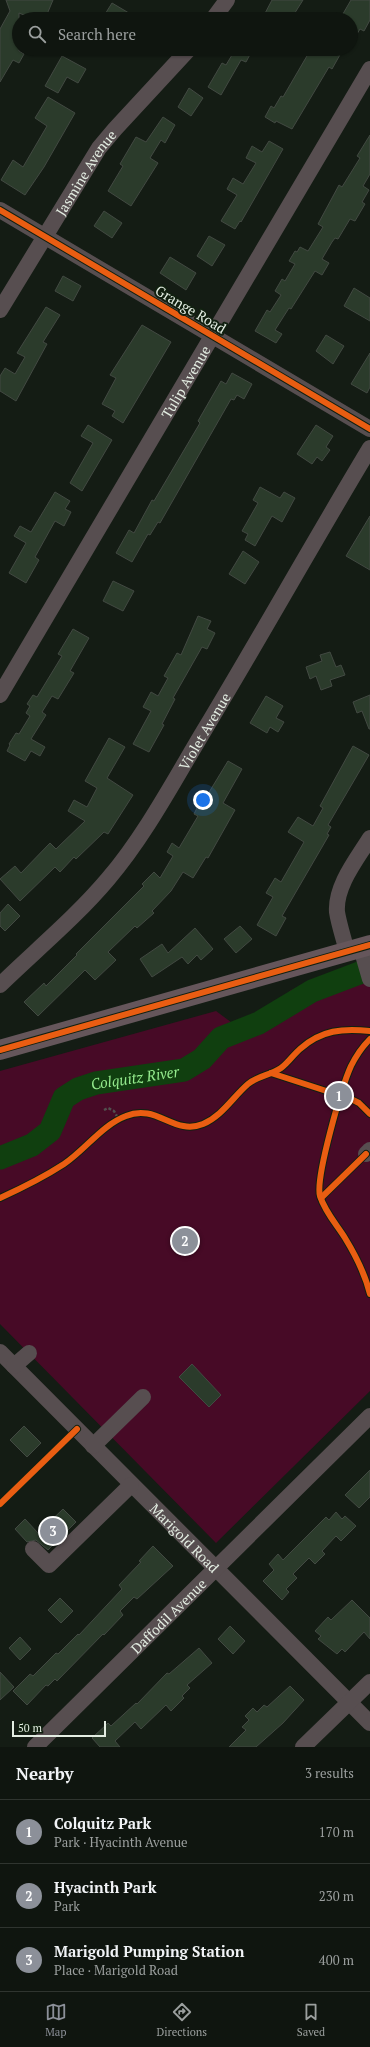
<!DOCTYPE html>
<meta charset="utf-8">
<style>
body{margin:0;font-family:"PT Serif",serif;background:#181e18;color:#f1f3f6}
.scale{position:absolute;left:12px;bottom:10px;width:94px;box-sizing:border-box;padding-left:4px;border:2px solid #e3ede2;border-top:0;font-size:11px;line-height:14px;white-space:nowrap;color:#e3ede2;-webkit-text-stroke:3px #112010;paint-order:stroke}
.you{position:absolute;left:203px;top:800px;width:14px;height:14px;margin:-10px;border:3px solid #fff;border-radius:50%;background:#1a73e8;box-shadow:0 0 0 6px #1a73e833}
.badge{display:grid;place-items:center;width:26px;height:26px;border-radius:50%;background:#8c9099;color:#fff;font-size:13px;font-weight:700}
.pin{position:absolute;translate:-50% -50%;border:2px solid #fff;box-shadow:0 1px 4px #0006}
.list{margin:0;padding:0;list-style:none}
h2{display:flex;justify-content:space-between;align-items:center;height:52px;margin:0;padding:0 16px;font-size:17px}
h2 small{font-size:13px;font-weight:400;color:#9b9f9e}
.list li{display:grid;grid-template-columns:26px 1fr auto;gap:12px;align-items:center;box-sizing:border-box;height:64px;padding:0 16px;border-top:1px solid #2f342f}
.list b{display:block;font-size:15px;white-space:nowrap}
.list p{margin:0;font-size:13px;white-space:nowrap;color:#9b9f9e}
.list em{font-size:13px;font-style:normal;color:#9b9f9e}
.icon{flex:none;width:22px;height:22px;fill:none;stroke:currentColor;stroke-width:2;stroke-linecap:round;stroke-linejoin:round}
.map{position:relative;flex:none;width:370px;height:1747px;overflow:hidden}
.search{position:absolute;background:#0f150f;box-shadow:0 1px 3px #0004;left:12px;right:12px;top:12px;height:44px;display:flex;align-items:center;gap:10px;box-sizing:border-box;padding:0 14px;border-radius:22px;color:#9b9f9e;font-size:15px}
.sheet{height:244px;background:#0f150f}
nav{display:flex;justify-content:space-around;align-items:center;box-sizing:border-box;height:56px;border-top:1px solid #2f342f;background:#0f150f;font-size:11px;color:#9b9f9e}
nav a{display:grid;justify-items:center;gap:2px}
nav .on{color:#8c9099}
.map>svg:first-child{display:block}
</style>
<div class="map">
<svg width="370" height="1747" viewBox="0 0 370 1747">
<rect width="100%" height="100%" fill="#141c14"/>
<polygon fill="#470a26" points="370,967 370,1391 216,1543 0,1324 0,1071 216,1011 247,1034 291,990"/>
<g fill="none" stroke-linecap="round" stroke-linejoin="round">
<path stroke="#103f0f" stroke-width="23" id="s1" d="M 0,1158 L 32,1145 L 50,1131 L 64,1098 L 78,1089 L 96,1083 L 184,1070 L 202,1059 L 221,1038 L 259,1023 L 312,991 L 370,969"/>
</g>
<g fill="#2b3b2b" stroke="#424942">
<polygon points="6,0 53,0 45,19 34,19 19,13 19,51 24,54 19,63 13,60 0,82 0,29 10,11"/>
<polygon points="272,0 303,0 291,19 262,19"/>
<polygon points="351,0 370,0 370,20 364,31 360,29 351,44 351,19 340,19"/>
<polygon points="112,3 139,19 102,19"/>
<polygon points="221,49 253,49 246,62 241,60 221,95 208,87 222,63 226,65 232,55"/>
<polygon points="311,49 335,49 341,53 332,69 329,67 292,129 276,121 275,123 265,117 271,106 274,108 281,96 283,97"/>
<polygon points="62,56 86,69 78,83 67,77 58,93 45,86"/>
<polygon points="189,88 203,98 191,116 178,107"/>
<polygon points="48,97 75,113 44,167 25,195 1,180 13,160 23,167 47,126 35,118"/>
<polygon points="163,117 175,125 165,143 161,140 150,158 158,163 131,206 108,191 123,166 120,164 136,137 146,142"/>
<polygon points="370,135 370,174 363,186 369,190 362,202 365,204 355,221 350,219 338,239 335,238 332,242 322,259 329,263 322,275 315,271 291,309 289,308 275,330 282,334 276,343 255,331 267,310 270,312 281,295 275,291 282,279 285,281 295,264 289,261 295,251 297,252 300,247 308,251 323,227 318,224 339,185 342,187 360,158 357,156"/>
<polygon points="269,141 283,149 241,222 240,221 235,229 221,221 237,195 227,189 233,178 243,184 256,163 246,158 252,146 262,152"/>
<polygon points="104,211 122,223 112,238 94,226"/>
<polygon points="209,236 225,245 212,266 197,256"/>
<polygon points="170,257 196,273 186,290 160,273"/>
<polygon points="63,276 81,286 73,301 55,291"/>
<polygon points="354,288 370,298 370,321 344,306"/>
<polygon points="46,307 60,315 43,342 47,344 16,401 0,391 0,376 5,368 15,374 25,357 17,353"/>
<polygon points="142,325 171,342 123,423 112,416 115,411 102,404 116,378 110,375"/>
<polygon points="326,335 344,346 333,364 316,351"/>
<polygon points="370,353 370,387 367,393 351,384"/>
<polygon points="232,373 252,384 244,399 237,395 234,400 231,399 160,523 158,522 150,535 148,534 132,562 116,553 129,530 134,533 152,500 154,501 200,423 198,421 221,381 226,384"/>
<polygon points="88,425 112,440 82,491 70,483 93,443 81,436"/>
<polygon points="316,425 333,436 326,447 330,450 322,461 317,457 312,464 297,454"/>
<polygon points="260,487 280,498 284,492 295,498 282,522 272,516 255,546 245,540 248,534 242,531 258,503 253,500"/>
<polygon points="55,492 70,501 65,509 71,512 64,526 55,521 35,557 39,560 26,583 9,573 26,543 14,536 20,526 31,532"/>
<polygon points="370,516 370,570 346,556"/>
<polygon points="243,551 259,562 245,584 229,574"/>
<polygon points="113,581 134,591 123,611 103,601"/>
<polygon points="198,616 211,621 207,629 215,633 207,649 202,647 173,698 175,699 162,724 164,725 149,752 133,744 151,711 143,707 151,692 158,696 168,678 164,676 177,653 181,655"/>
<polygon points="73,629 89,638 70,671 74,673 58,699 52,696 42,712 46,715 31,739 45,747 40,756 31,751 25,761 7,751 10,745 9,744 16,733 19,734 30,716 26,713 30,706 27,704 33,695 37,697 62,656 58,654"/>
<polygon points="330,652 336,667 341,665 345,675 330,680 332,686 321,690 316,676 310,679 306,667 322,661 320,655"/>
<polygon points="370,695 370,729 369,729 362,711 357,713 353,702"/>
<polygon points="266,696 283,706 276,718 284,722 278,732 270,727 267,733 250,723"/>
<polygon points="109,738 125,747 107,778 133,795 108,834 104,832 76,859 74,857 60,872 55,867 20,901 0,879 15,866 21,873 50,843 56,849 85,821 68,811 74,800 87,807 97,788 85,781"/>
<polygon points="353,746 369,755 328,825 331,827 327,834 329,835 282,916 286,918 276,936 257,925 273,897 266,893 275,878 281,882 304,842 288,832 298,817 313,826 323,808 320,806"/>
<polygon points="228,761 242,769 223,803 235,810 208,858 206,857 193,878 183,872 171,891 152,911 154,913 137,928 135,926 108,952 116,960 95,980 85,970 38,1016 24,1002 44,983 46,986 77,955 76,954 144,886 142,884 154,872 160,878 173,856 167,852 172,843 179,848 198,816 194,814 200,802 202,803 208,794"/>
<polygon points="8,904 20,916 5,931 0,926 0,913"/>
<polygon points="240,926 252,939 236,953 224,939"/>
<polygon points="195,928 213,949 201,960 197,955 188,964 182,957 152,977 140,959 162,944 168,953"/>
<polygon points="192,1364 221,1395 209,1407 179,1377"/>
<polygon points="24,1426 41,1443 27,1457 10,1440"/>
<polygon points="370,1470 370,1497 359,1508 345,1495"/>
<polygon points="63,1509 76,1522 48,1550 36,1540 27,1542 15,1529 25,1519 38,1533"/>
<polygon points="336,1512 342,1519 345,1516 356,1526 341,1541 336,1536 322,1551 325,1554 315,1564 309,1558 293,1574 297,1578 286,1589 289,1592 282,1600 263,1581 274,1570 269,1564 278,1554 283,1560 326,1517 329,1520"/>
<polygon points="153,1546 173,1566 137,1599 134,1597 120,1611 123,1615 104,1635 103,1634 57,1681 55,1679 48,1686 46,1685 27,1705 13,1691 30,1674 33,1676 56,1653 58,1654 78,1634 79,1635 122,1589 119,1585 141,1562 139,1561"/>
<polygon points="60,1598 73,1611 61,1623 48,1610"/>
<polygon points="352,1600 370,1618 370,1639 364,1632 345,1652 342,1649 337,1654 318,1639 321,1636 315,1631 328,1617 331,1620"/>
<polygon points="230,1626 245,1641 233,1654 218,1639"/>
<polygon points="20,1637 31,1649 20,1660 9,1648"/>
<polygon points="199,1648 212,1663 187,1685 190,1688 182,1696 184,1698 171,1711 166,1705 141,1729 135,1722 115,1741 120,1747 100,1747 92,1738 108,1723 111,1726 136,1703 137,1704 167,1673 169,1674"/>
<polygon points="0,1672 14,1687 0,1700"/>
<polygon points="290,1686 304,1700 283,1723 256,1747 229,1747 246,1730 242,1727 249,1720 245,1716 253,1708 257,1712 264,1705 267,1707"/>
</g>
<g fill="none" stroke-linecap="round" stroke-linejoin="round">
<polyline stroke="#524f4e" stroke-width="2.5" stroke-dasharray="3 2" stroke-linecap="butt" points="104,1110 108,1108 114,1111 119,1120"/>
<g stroke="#574e50" stroke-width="16">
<polyline points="213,19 227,0"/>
<polyline points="0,210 370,429"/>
<path id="s2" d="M 0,310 L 99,148 L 115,129 L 189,49"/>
<path id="s3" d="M 0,695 L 370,69"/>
<polyline points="361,948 370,979"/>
<path d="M 347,952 C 344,939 339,925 337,912 C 335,886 357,859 370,838"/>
<path id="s4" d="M 0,985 C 36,950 76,917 108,879 C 145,836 176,777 205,729 C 261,636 314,541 370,448"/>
<polyline points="366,1154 370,1150"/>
<path id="s5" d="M 0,1352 L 370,1723"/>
<polyline points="14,1366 29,1353"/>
<polyline points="93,1446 143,1397"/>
<polyline points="33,1549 49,1565 131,1485"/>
<path id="s6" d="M 35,1747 L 370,1416"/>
<polyline points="303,1747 370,1682"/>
</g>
<polyline stroke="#65565b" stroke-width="20" points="0,1050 370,945"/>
<g stroke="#112010" stroke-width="8">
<g id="cycleway">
<polyline points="0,210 370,429"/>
<path d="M 370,1039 C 362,1047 356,1056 351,1066 C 342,1086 315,1178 320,1196 C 325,1212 337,1225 345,1238 C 356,1256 365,1274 370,1294"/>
<polyline points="0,1050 370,945"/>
<polyline points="271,1073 351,1099 359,1103 370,1114"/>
<path d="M 0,1198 C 22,1188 44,1177 64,1164 C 85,1150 102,1125 126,1116 C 157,1103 174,1136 203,1124 C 222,1116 233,1097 248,1084 C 257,1076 271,1075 281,1068 C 288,1063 293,1055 300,1049 C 321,1030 343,1028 370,1031"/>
<polyline points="321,1198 366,1154"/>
<polyline points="0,1504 77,1429"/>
</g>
</g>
<use href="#cycleway" stroke="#e95d12" stroke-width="6"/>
</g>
<g text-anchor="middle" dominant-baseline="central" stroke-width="4" stroke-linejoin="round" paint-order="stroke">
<g font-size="14" fill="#e3ede2" stroke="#112010">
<text stroke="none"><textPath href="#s2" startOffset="162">Jasmine Avenue</textPath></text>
<text transform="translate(191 309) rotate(31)">Grange Road</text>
<text stroke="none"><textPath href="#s3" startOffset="364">Tulip Avenue</textPath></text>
<text stroke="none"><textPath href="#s4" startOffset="328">Violet Avenue</textPath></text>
<text stroke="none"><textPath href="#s5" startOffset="262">Marigold Road</textPath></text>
<text stroke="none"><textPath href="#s6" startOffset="187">Daffodil Avenue</textPath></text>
</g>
<g font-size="15" font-style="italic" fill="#93e98c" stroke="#112010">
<text stroke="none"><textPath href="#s1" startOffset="168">Colquitz River</textPath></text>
</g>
</g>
</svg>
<div class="scale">50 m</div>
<div class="you"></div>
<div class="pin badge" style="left:339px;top:1096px">1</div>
<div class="pin badge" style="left:185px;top:1241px">2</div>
<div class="pin badge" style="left:53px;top:1531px">3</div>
<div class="search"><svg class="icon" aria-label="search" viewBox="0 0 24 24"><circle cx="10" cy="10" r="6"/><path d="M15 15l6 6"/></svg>Search here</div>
</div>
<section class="sheet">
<h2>Nearby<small>3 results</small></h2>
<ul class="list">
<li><span class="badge">1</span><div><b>Colquitz Park</b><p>Park · Hyacinth Avenue</p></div><em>170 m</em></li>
<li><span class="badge">2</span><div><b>Hyacinth Park</b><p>Park</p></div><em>230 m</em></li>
<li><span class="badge">3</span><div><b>Marigold Pumping Station</b><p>Place · Marigold Road</p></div><em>400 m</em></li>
</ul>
</section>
<nav>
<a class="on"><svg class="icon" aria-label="map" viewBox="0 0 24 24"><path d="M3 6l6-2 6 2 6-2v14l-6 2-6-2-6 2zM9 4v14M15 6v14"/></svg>Map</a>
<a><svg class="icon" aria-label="directions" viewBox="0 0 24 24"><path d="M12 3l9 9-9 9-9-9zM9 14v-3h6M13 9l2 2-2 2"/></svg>Directions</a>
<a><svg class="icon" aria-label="saved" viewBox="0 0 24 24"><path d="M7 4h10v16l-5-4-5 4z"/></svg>Saved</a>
</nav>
